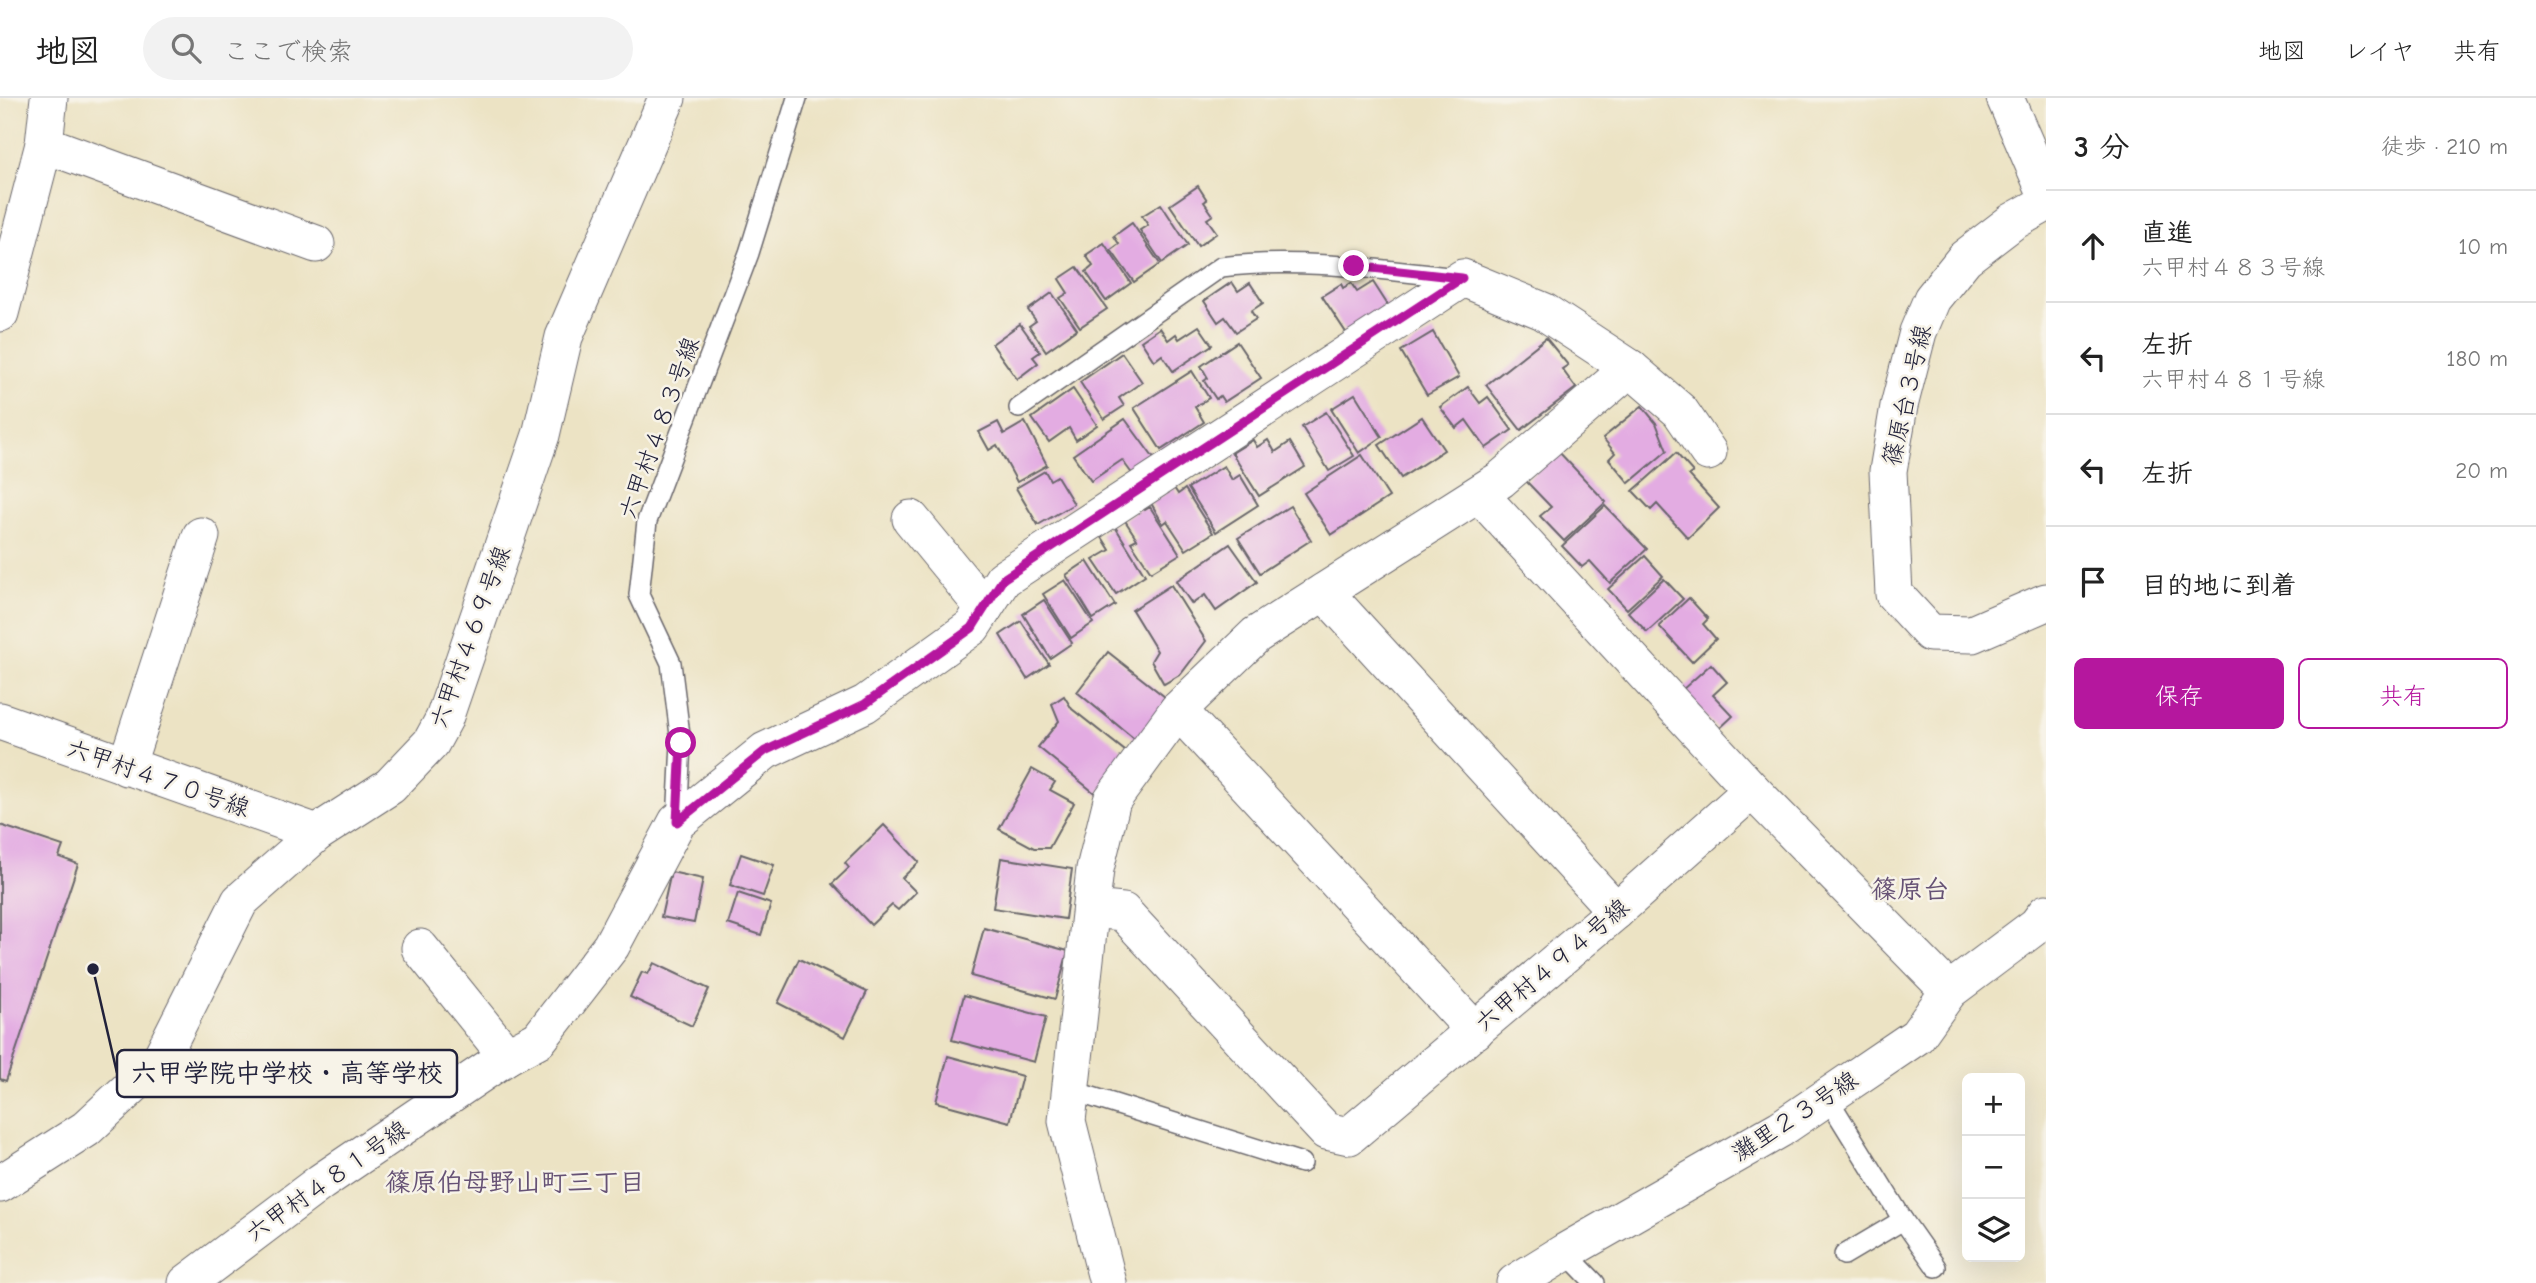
<!DOCTYPE html>
<html lang="ja">
<meta charset="utf-8">
<style>
body{margin:0;font-family:"Comic Neue","Klee One",sans-serif;background:#f2f2f2;color:#222}
.controls{position:absolute;right:21px;bottom:21px;display:grid;overflow:hidden;border-radius:10px;box-shadow:0 7px 28px #0002}
.controls button{width:63px;height:63px;display:grid;place-items:center;padding:0;border:0;border-bottom:2px solid #e0e0e0;background:#fff;color:#222;font:35px sans-serif}
.stop{position:absolute;width:21px;height:21px;margin:-16px;border:5px solid #b5179e;border-radius:50%;background:#fff}
.stop.end{background:#b5179e;border-color:#fff;box-shadow:0 2px 7px #0008}
.list{margin:0;padding:0;list-style:none}
h2{display:flex;justify-content:space-between;align-items:center;height:91px;margin:0;padding:0 28px;font-size:30px}
h2 small{font-size:23px;font-weight:400;color:#767676}
.list li{display:grid;grid-template-columns:46px 1fr auto;gap:21px;align-items:center;box-sizing:border-box;height:112px;padding:0 28px;border-top:2px solid #e0e0e0}
.list b{display:block;font-size:26px;white-space:nowrap}
.list p{margin:0;font-size:23px;white-space:nowrap;color:#767676}
.list em{font-size:23px;font-style:normal;color:#767676}
.actions{display:flex;gap:14px;padding:21px 28px}
.actions a{flex:1;padding:16px 0;border:2px solid #b5179e;border-radius:10px;text-align:center;font-size:24px;color:#b5179e}
.actions .main{background:#b5179e;color:#fff}
.icon{flex:none;width:38px;height:38px;fill:none;stroke:currentColor;stroke-width:2;stroke-linecap:round;stroke-linejoin:round}
.map{position:relative;flex:none;width:2046px;height:1185px;overflow:hidden}
header{display:flex;align-items:center;gap:42px;box-sizing:border-box;height:98px;padding:0 35px;background:#fff;border-bottom:2px solid #e0e0e0}
header strong{font-size:33px}
nav{display:flex;gap:38px;margin-inline-start:auto;font-size:24px}
.search{width:490px;height:63px;background:#f2f2f2;display:flex;align-items:center;gap:18px;box-sizing:border-box;padding:0 24px;border-radius:38px;color:#767676;font-size:26px}
main{display:flex}
aside{flex:1;background:#fff}
.map>svg:first-child{display:block}
</style>
<header>
<strong>地図</strong>
<div class="search"><svg class="icon" aria-label="search" viewBox="0 0 24 24"><circle cx="10" cy="10" r="6"/><path d="M15 15l6 6"/></svg>ここで検索</div>
<nav><a>地図</a><a>レイヤ</a><a>共有</a></nav>
</header>
<main>
<div class="map">
<svg width="2046" height="1185" viewBox="0 0 2046 1185">
<rect width="100%" height="100%" fill="#f7f3e8"/>
<filter id="ink" filterUnits="userSpaceOnUse"><feTurbulence type="fractalNoise" baseFrequency=".0143" numOctaves="2"/><feDisplacementMap in="SourceGraphic" scale="14" xChannelSelector="R" yChannelSelector="G"/><feConvolveMatrix kernelMatrix="1 2 1 2 8 2 1 2 1" color-interpolation-filters="sRGB"/></filter>
<filter id="wash" filterUnits="userSpaceOnUse"><feTurbulence type="fractalNoise" baseFrequency=".00686" numOctaves="4" result="noise"/><feDisplacementMap in="SourceGraphic" scale="28" xChannelSelector="R" yChannelSelector="G"/><feGaussianBlur stdDeviation="1.57" result="paint"/><feColorMatrix in="noise" values="0 0 0 0 0 0 0 0 0 0 0 0 0 0 0 0 0 1.4 0 .05"/><feComposite in="paint" operator="in"/></filter>
<g filter="url(#wash)">
<rect width="100%" height="100%" fill="#ece3c4"/>
<g id="blocks">
<g fill="#e3ace2">
<polygon points="1198,88 1207,102 1204,104 1213,117 1207,121 1217,135 1198,148 1170,107"/>
<polygon points="1161,106 1188,147 1162,165 1140,132 1148,127 1142,118"/>
<polygon points="1132,125 1160,166 1134,184 1111,152 1119,146 1114,138"/>
<polygon points="1104,145 1131,185 1106,203 1086,174 1093,168 1086,157"/>
<polygon points="1077,169 1107,211 1080,229 1060,200 1068,195 1059,181"/>
<polygon points="1232,184 1238,193 1250,185 1263,205 1251,213 1256,221 1236,234 1225,219 1218,224 1204,203"/>
<polygon points="1373,184 1391,212 1349,239 1322,198 1341,186 1343,190 1351,185 1357,194"/>
<polygon points="1052,195 1077,231 1046,253 1029,228 1036,223 1028,212"/>
<polygon points="1020,226 1040,254 1033,259 1038,265 1017,281 992,246"/>
<polygon points="1199,228 1212,247 1173,273 1162,257 1154,263 1141,243 1160,230 1168,242 1176,236 1179,241"/>
<polygon points="1433,234 1459,279 1427,297 1401,253"/>
<polygon points="1546,240 1568,267 1562,271 1576,290 1521,332 1486,287"/>
<polygon points="1237,244 1261,280 1224,304 1220,298 1216,301 1204,283 1208,280 1201,268"/>
<polygon points="1122,255 1142,284 1119,300 1124,308 1104,321 1080,284"/>
<polygon points="1192,273 1209,300 1195,309 1204,324 1161,352 1134,310"/>
<polygon points="1468,289 1480,305 1488,299 1512,332 1486,350 1466,322 1456,330 1440,309"/>
<polygon points="1073,291 1097,327 1076,342 1069,330 1049,344 1032,320"/>
<polygon points="1355,296 1382,339 1359,355 1331,311"/>
<polygon points="1642,308 1656,325 1667,353 1629,385 1609,361 1615,355 1603,340"/>
<polygon points="1326,314 1354,358 1329,373 1302,329"/>
<polygon points="1422,319 1444,352 1401,380 1379,347"/>
<polygon points="1125,321 1155,362 1133,377 1122,362 1091,383 1073,357"/>
<polygon points="998,324 1004,336 1025,324 1047,367 1017,384 997,347 989,352 979,334"/>
<polygon points="1253,342 1257,349 1268,342 1275,354 1290,344 1305,369 1259,398 1232,355"/>
<polygon points="1558,353 1606,404 1564,443 1540,418 1551,409 1526,383"/>
<polygon points="1676,355 1693,374 1689,377 1719,410 1688,440 1657,406 1651,412 1633,393"/>
<polygon points="1362,357 1389,399 1331,437 1304,395"/>
<polygon points="1224,368 1232,382 1240,377 1258,407 1216,434 1188,390"/>
<polygon points="1045,373 1050,382 1057,378 1074,406 1038,427 1016,390"/>
<polygon points="1174,390 1178,396 1185,391 1213,435 1186,452 1167,423 1163,426 1151,405"/>
<polygon points="1290,408 1311,442 1260,475 1238,440"/>
<polygon points="1605,408 1647,451 1610,485 1590,463 1582,469 1562,448"/>
<polygon points="1142,409 1145,412 1150,409 1180,456 1151,474 1131,444 1137,441 1124,421"/>
<polygon points="1114,427 1145,477 1116,496 1093,462 1110,452 1100,436"/>
<polygon points="1230,446 1257,484 1216,513 1205,497 1192,506 1176,483"/>
<polygon points="1645,458 1663,478 1627,511 1608,491"/>
<polygon points="1087,463 1115,507 1093,521 1066,477"/>
<polygon points="1664,481 1683,501 1647,534 1628,514"/>
<polygon points="1065,482 1093,525 1071,540 1043,496"/>
<polygon points="1171,487 1206,543 1181,576 1164,586 1151,563 1157,553 1132,512"/>
<polygon points="1689,500 1708,521 1703,526 1716,541 1692,564 1659,528"/>
<polygon points="1044,502 1072,545 1050,560 1023,516"/>
<polygon points="1021,523 1049,566 1027,581 1000,537"/>
<polygon points="1108,554 1170,603 1137,643 1077,594"/>
<polygon points="1711,566 1727,584 1713,597 1733,618 1718,632 1682,592"/>
<polygon points="1064,598 1072,611 1130,657 1097,697 1038,649 1059,623 1052,606"/>
<polygon points="1032,671 1055,684 1050,692 1074,705 1049,750 1034,750 999,731"/>
<polygon points="0,727 63,748 59,759 78,766 6,983 0,981"/>
<polygon points="884,727 919,764 902,780 916,794 898,812 892,807 871,827 832,786 849,770 845,765"/>
<polygon points="741,756 774,767 763,798 730,787"/>
<polygon points="1001,760 1072,771 1065,821 993,810"/>
<polygon points="671,774 703,781 694,825 661,819"/>
<polygon points="738,795 771,806 761,837 728,826"/>
<polygon points="984,830 1068,853 1055,901 971,878"/>
<polygon points="799,861 867,894 845,939 778,905"/>
<polygon points="654,865 709,891 692,928 630,899 642,874 648,876"/>
<polygon points="964,897 1046,919 1034,964 952,942"/>
<polygon points="948,958 1022,978 1010,1024 936,1004"/>
</g>
</g>
</g>
<g filter="url(#ink)">
<use href="#blocks" fill-opacity="0" stroke="#69666b" stroke-width="2"/>
<g fill="none" stroke-linecap="round" stroke-linejoin="round">
<g stroke="#69666b" stroke-width="22">
<g id="service">
<path d="M 1019,310 L 1221,169 C 1296,159 1384,172 1459,180"/>
<polyline points="677,724 681,645 671,565 639,497 647,423 749,155 797,0"/>
<polyline points="1070,992 1302,1065"/>
<polyline points="1827,999 1903,1122 1844,1157"/>
<polyline points="1903,1122 1936,1169"/>
<polyline points="1565,1154 1595,1185"/>
</g>
</g>
<g stroke="#69666b" stroke-width="39">
<g id="minor">
<polyline points="2005,0 2046,95"/>
<polyline points="44,46 316,146"/>
<polyline points="2046,105 2012,124 1965,160 1932,201 1918,234 1899,308 1888,373 1894,496 1930,535 1972,536 2046,504"/>
<polyline points="0,215 44,46 49,0"/>
<polyline points="1479,396 1752,692 1949,893"/>
<polyline points="911,421 984,510"/>
<polyline points="1324,494 1616,813"/>
<polyline points="1178,612 1475,933"/>
<polyline points="0,623 317,735"/>
<polyline points="126,669 201,438"/>
<polyline points="1091,811 1123,814 1326,1033 1349,1038 1616,813 1752,692"/>
<polyline points="420,850 507,958"/>
<polyline points="0,1086 86,1031 160,962 240,803 317,735 390,688 431,645 444,621 541,337 564,239 667,0"/>
<polyline points="187,1185 321,1084 507,958 539,941 611,848 677,724 765,653 865,606 972,529 1003,481 1463,180 1543,213 1630,270 1680,313 1708,354"/>
<polyline points="1108,1185 1067,1023 1095,771 1112,702 1178,612 1256,537 1500,382 1630,270"/>
<polyline points="1515,1185 1565,1154 1780,1031 1827,999 1917,938 1949,893 2037,827 2046,815"/>
</g>
</g>
<use href="#service" stroke="#fff" stroke-width="19"/>
<use href="#minor" stroke="#fff" stroke-width="37"/>
</g>
</g>
<g fill="none" stroke-linecap="round" stroke-linejoin="round" filter="url(#ink)">
<polyline stroke="#b5179e" stroke-width="9" points="681,645 677,724 765,653 865,606 972,530 1003,481 1462,180 1354,168"/>
</g>
<g text-anchor="middle" dominant-baseline="central" stroke-width="5" stroke-linejoin="round" paint-order="stroke">
<g font-size="24" fill="#22223b" stroke="#f7f3e8">
<text transform="translate(1907 297) rotate(-77)">篠原台３号線</text>
<text transform="translate(659 330) rotate(-70)">六甲村４８３号線</text>
<text transform="translate(470 539) rotate(-70)">六甲村４６９号線</text>
<text transform="translate(158 680) rotate(19)">六甲村４７０号線</text>
<text transform="translate(1552 867) rotate(-40)">六甲村４９４号線</text>
<text transform="translate(1795 1018) rotate(-33)">灘里２３号線</text>
<text transform="translate(327 1083) rotate(-35)">六甲村４８１号線</text>
</g>
<g font-size="26" font-weight="bold" fill="#665275" stroke="#f7f3e8">
<text x="1910" y="792">篠原台</text>
<text x="515" y="1085">篠原伯母野山町三丁目</text>
</g>
</g>
<path fill="none" stroke="#22223b" stroke-width="2.5" d="M93 871L117 975"/>
<circle fill="#22223b" stroke="#f7f3e8" stroke-width="2.5" cx="93" cy="871" r="7"/>
<rect fill="#f7f3e8" stroke="#22223b" stroke-width="2.5" x="117" y="952" width="340" height="47" rx="7"/>
<g font-size="26" text-anchor="middle" font-weight="bold" fill="#22223b">
<text x="287" y="984">六甲学院中学校・高等学校</text>
</g>
</svg>
<div class="controls">
<button>+</button>
<button>−</button>
<button><svg class="icon" aria-label="layers" viewBox="0 0 24 24"><path d="M12 4l9 5-9 5-9-5zM3 14l9 5 9-5"/></svg></button>
</div>
<div class="stop" style="left:681px;top:645px"></div>
<div class="stop end" style="left:1354px;top:168px"></div>
</div>
<aside>
<h2>3 分<small>徒歩 · 210 m</small></h2>
<ul class="list">
<li><svg class="icon" aria-label="ahead" viewBox="0 0 24 24"><path d="M12 20V5M6 11l6-6 6 6"/></svg><div><b>直進</b><p>六甲村４８３号線</p></div><em>10 m</em></li>
<li><svg class="icon" aria-label="left" viewBox="0 0 24 24"><path d="M17 20v-9H6M10 6l-5 5 5 5"/></svg><div><b>左折</b><p>六甲村４８１号線</p></div><em>180 m</em></li>
<li><svg class="icon" aria-label="left" viewBox="0 0 24 24"><path d="M17 20v-9H6M10 6l-5 5 5 5"/></svg><div><b>左折</b></div><em>20 m</em></li>
<li><svg class="icon" aria-label="arrive" viewBox="0 0 24 24"><path d="M6 21V4h12l-3 4 3 4H6"/></svg><div><b>目的地に到着</b></div></li>
</ul>
<div class="actions"><a class="main">保存</a><a>共有</a></div>
</aside>
</main>
